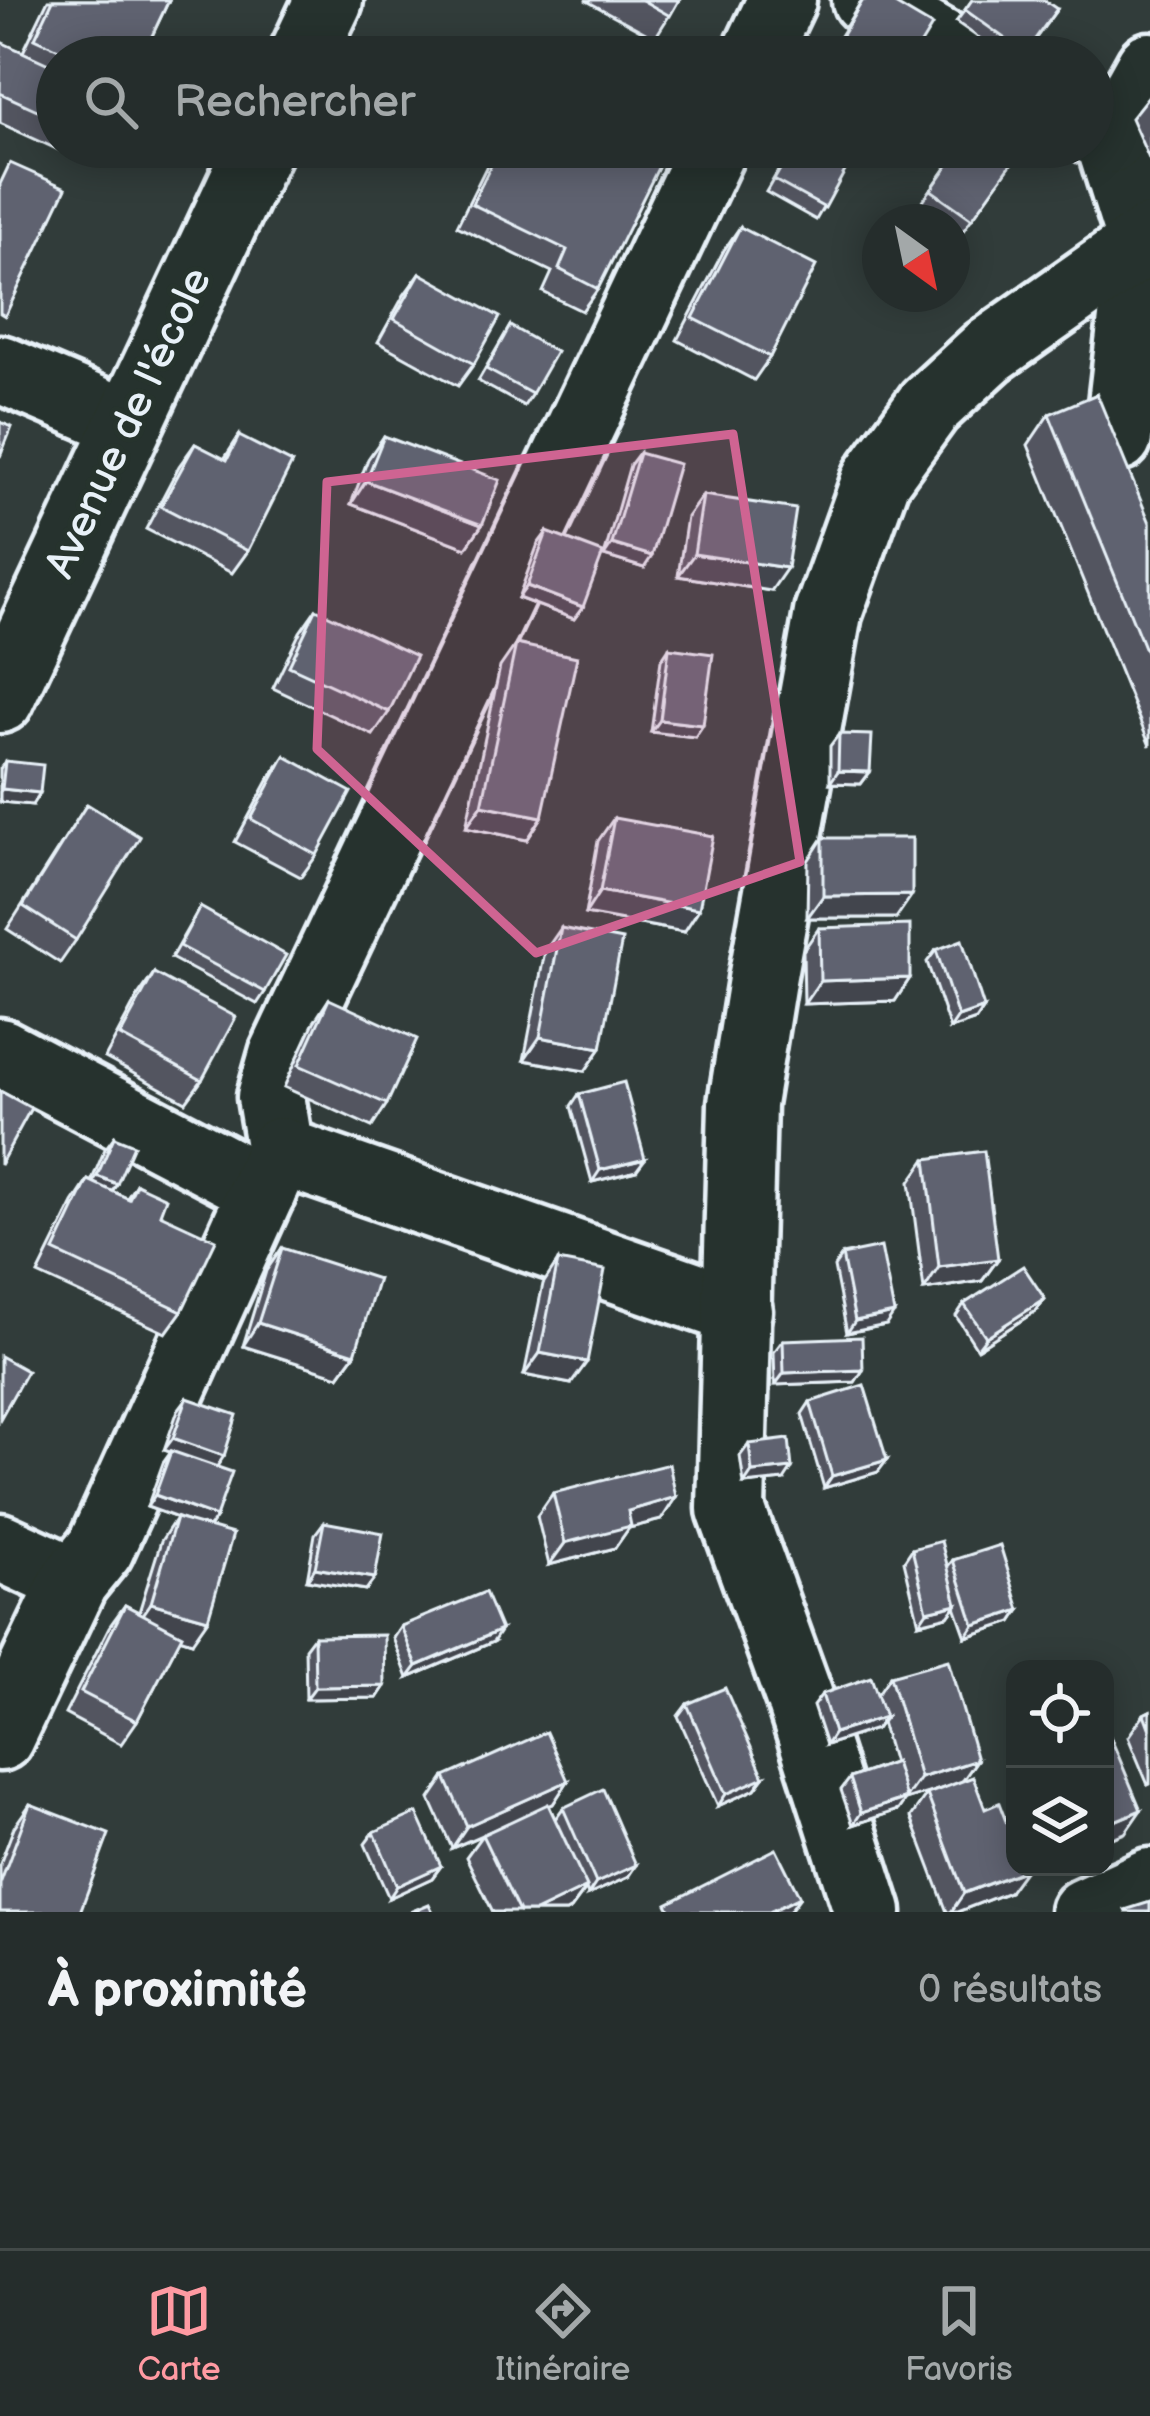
<!DOCTYPE html>
<html lang="fr">
<meta charset="utf-8">
<style>
body{margin:0;font-family:"Balsamiq Sans",sans-serif;background:#2d3534;color:#f1f3f6}
.controls{position:absolute;right:36px;bottom:36px;display:grid;overflow:hidden;border-radius:24px;box-shadow:0 6px 30px #0003}
.controls button{width:108px;height:108px;display:grid;place-items:center;padding:0;border:0;border-bottom:3px solid #424948;background:#252d2c;color:#f1f3f6;font:60px sans-serif}
.compass{position:absolute;left:862px;top:204px;width:108px;height:108px;border-radius:50%;background:#252d2c;box-shadow:0 6px 30px #0003;rotate:147deg}
.list{margin:0;padding:0;list-style:none}
h2{display:flex;justify-content:space-between;align-items:center;height:156px;margin:0;padding:0 48px;font-size:51px}
h2 small{font-size:39px;font-weight:400;color:#a3a8a9}
.icon{flex:none;width:66px;height:66px;fill:none;stroke:currentColor;stroke-width:2;stroke-linecap:round;stroke-linejoin:round}
.map{position:relative;flex:none;width:1150px;height:1912px;overflow:hidden}
.search{position:absolute;background:#252d2c;box-shadow:0 6px 30px #0003;left:36px;right:36px;top:36px;height:132px;display:flex;align-items:center;gap:30px;box-sizing:border-box;padding:0 42px;border-radius:66px;color:#a3a8a9;font-size:45px}
.sheet{height:336px;background:#252d2c}
nav{display:flex;justify-content:space-around;align-items:center;box-sizing:border-box;height:168px;border-top:3px solid #424948;background:#252d2c;font-size:33px;color:#a3a8a9}
nav a{display:grid;justify-items:center;gap:6px}
nav .on{color:#ff9aa2}
.map>svg:first-child{display:block}
</style>
<div class="map">
<svg width="1150" height="1912" viewBox="0 0 1150 1912">
<rect width="100%" height="100%" fill="#313c3a"/>
<filter id="ink" filterUnits="userSpaceOnUse"><feTurbulence type="fractalNoise" baseFrequency=".00833" numOctaves="2"/><feDisplacementMap in="SourceGraphic" scale="24" xChannelSelector="R" yChannelSelector="G"/><feConvolveMatrix kernelMatrix="1 2 1 2 8 2 1 2 1" color-interpolation-filters="sRGB"/></filter>
<g filter="url(#ink)">
<g fill="none" stroke-linecap="round" stroke-linejoin="round">
<g stroke="#e8f1f8" stroke-width="75">
<g id="minor">
<polyline points="866,0 965,57"/>
<polyline points="302,57 329,0"/>
<polyline points="755,57 782,0"/>
<polyline points="1093,131 1109,140 1141,242 1118,438"/>
<polyline points="1109,140 1150,66"/>
<polyline points="0,369 127,423"/>
<polyline points="0,699 259,147"/>
<polyline points="0,1052 263,1190"/>
<polyline points="280,1151 271,1097 283,1055 713,147"/>
<polyline points="0,1547 74,1581"/>
<polyline points="0,1737 74,1581 100,1549 280,1151 738,1311"/>
<polyline points="868,1912 799,1697 731,1509 742,1104 762,980 828,613 876,479 929,406 988,352 1150,238"/>
<polyline points="1084,1912 1150,1882"/>
</g>
</g>
<use href="#minor" stroke="#26332d" stroke-width="66"/>
</g>
<g fill="#525460" stroke="#e8f1f8" stroke-width="3">
<polygon points="48,0 169,0 142,57 57,57 57,147 78,147 72,156 0,123 0,43 23,52"/>
<polygon points="585,0 679,0 655,38"/>
<polygon points="862,0 888,0 913,57 827,57"/>
<polygon points="972,0 1057,9 1022,57 1006,57 956,22"/>
<polygon points="1150,94 1150,161 1131,118"/>
<polygon points="496,147 580,147 592,153 596,147 645,147 598,289 582,311 543,292 552,272 457,226"/>
<polygon points="792,147 858,147 816,220 766,192"/>
<polygon points="961,147 1019,153 963,231 922,202"/>
<polygon points="740,227 770,357 754,380 677,340 724,250"/>
<polygon points="420,273 474,364 458,386 378,342 404,295"/>
<polygon points="510,326 532,394 524,406 478,381"/>
<polygon points="1049,414 1150,523 1150,746 1028,445"/>
<polygon points="239,436 248,551 232,573 146,529 179,466 195,444 224,459"/>
<polygon points="384,436 482,525 466,548 351,504 368,459"/>
<polygon points="639,453 644,568 604,556 630,465"/>
<polygon points="703,495 771,591 678,576 687,517"/>
<polygon points="547,532 583,607 574,619 518,598 538,544"/>
<polygon points="316,609 389,712 373,735 273,688 300,632"/>
<polygon points="516,644 542,817 527,840 466,827 500,667"/>
<polygon points="669,648 695,737 651,732 661,660"/>
<polygon points="839,734 870,772 861,784 830,783 830,746"/>
<polygon points="285,756 317,855 301,877 235,842 269,779"/>
<polygon points="5,761 32,805 0,802 0,769"/>
<polygon points="87,804 76,940 60,963 7,929"/>
<polygon points="614,818 684,932 585,914 598,841"/>
<polygon points="823,838 896,918 807,918 808,861"/>
<polygon points="200,907 265,992 257,1004 171,958"/>
<polygon points="561,928 601,1048 585,1071 524,1060 545,951"/>
<polygon points="819,928 910,978 895,1001 804,1004 803,951"/>
<polygon points="936,950 984,1008 976,1020 950,1029 927,962"/>
<polygon points="154,973 202,1080 186,1102 105,1058 138,996"/>
<polygon points="329,999 387,1104 372,1127 284,1087 314,1022"/>
<polygon points="579,1094 636,1171 592,1182 571,1106"/>
<polygon points="114,1137 117,1184 112,1191 127,1198 136,1184 160,1214 182,1311 166,1333 38,1274 73,1203 88,1180 91,1182 105,1149"/>
<polygon points="926,1159 998,1259 982,1281 924,1290 910,1182"/>
<polygon points="282,1248 355,1354 339,1376 243,1346 266,1271"/>
<polygon points="842,1255 886,1325 847,1333 834,1267"/>
<polygon points="558,1261 571,1384 524,1375 543,1284"/>
<polygon points="964,1304 1036,1311 977,1349 956,1316"/>
<polygon points="783,1340 863,1370 855,1382 775,1385 774,1352"/>
<polygon points="187,1398 216,1467 216,1517 209,1527 192,1642 180,1638 137,1721 121,1744 65,1714 109,1627 125,1605 139,1612 161,1541 176,1518 183,1520 147,1507 163,1463 171,1452 164,1450 178,1410"/>
<polygon points="810,1402 878,1472 824,1488 802,1414"/>
<polygon points="749,1444 784,1480 744,1484 740,1456"/>
<polygon points="553,1493 661,1520 629,1528 615,1548 549,1565 537,1516"/>
<polygon points="324,1522 375,1578 366,1590 307,1580 315,1534"/>
<polygon points="912,1549 947,1567 953,1560 1020,1610 1012,1622 966,1637 955,1606 948,1616 919,1623 904,1561"/>
<polygon points="401,1626 493,1642 408,1678 393,1638"/>
<polygon points="314,1636 385,1686 377,1698 306,1699 305,1648"/>
<polygon points="890,1676 977,1760 963,1780 1009,1892 957,1912 947,1912 911,1817 927,1794 939,1789 905,1800 898,1810 853,1825 841,1790 850,1778 893,1763 881,1722 876,1729 826,1745 813,1706 822,1694 877,1695"/>
<polygon points="687,1704 764,1777 755,1789 718,1806 678,1716"/>
<polygon points="1150,1711 1150,1784 1148,1785 1128,1737 1144,1714"/>
<polygon points="445,1777 568,1781 553,1804 549,1805 555,1819 563,1808 628,1877 588,1895 586,1889 571,1909 566,1912 493,1912 466,1857 482,1835 452,1848 430,1799"/>
<polygon points="30,1804 0,1912 0,1864 14,1827"/>
<polygon points="374,1832 441,1866 432,1878 389,1898 365,1844"/>
</g>
<g fill="#42454e" stroke="#e8f1f8" stroke-width="3">
<polygon points="366,481 482,525 466,548 351,504"/>
<polygon points="612,544 652,556 644,568 604,556"/>
<polygon points="694,554 787,568 771,591 678,576"/>
<polygon points="527,586 583,607 574,619 518,598"/>
<polygon points="660,720 703,725 695,737 651,732"/>
<polygon points="838,771 870,772 861,784 830,783"/>
<polygon points="2,789 40,793 32,805 0,802 0,792"/>
<polygon points="482,805 542,817 527,840 466,827"/>
<polygon points="600,891 699,909 684,932 585,914"/>
<polygon points="912,895 896,918 807,918 823,896"/>
<polygon points="910,978 895,1001 804,1004 820,981"/>
<polygon points="984,1008 976,1020 950,1029 958,1017"/>
<polygon points="540,1037 601,1048 585,1071 524,1060"/>
<polygon points="645,1159 636,1171 592,1182 600,1170"/>
<polygon points="97,1176 117,1184 109,1196 89,1188"/>
<polygon points="998,1259 982,1281 924,1290 939,1267"/>
<polygon points="1045,1299 1036,1311 977,1349 986,1337"/>
<polygon points="894,1313 886,1325 847,1333 855,1321"/>
<polygon points="258,1323 355,1354 339,1376 243,1346"/>
<polygon points="540,1353 587,1362 571,1384 524,1375"/>
<polygon points="863,1370 855,1382 775,1385 784,1373"/>
<polygon points="173,1438 224,1456 216,1468 164,1450"/>
<polygon points="887,1460 878,1472 824,1488 832,1476"/>
<polygon points="792,1468 784,1480 744,1484 752,1472"/>
<polygon points="155,1495 216,1517 208,1529 147,1507"/>
<polygon points="676,1497 661,1520 629,1528 615,1548 549,1565 565,1543 628,1511"/>
<polygon points="315,1568 375,1578 366,1590 307,1580"/>
<polygon points="151,1603 208,1619 192,1642 136,1625"/>
<polygon points="957,1604 948,1616 919,1623 927,1611"/>
<polygon points="1020,1610 1012,1622 966,1637 974,1625"/>
<polygon points="501,1630 493,1642 408,1678 417,1666"/>
<polygon points="385,1686 377,1698 306,1699 315,1687"/>
<polygon points="885,1717 876,1729 826,1745 834,1733"/>
<polygon points="977,1760 961,1783 905,1800 898,1810 853,1825 861,1813 905,1799 920,1778"/>
<polygon points="764,1777 755,1789 718,1806 726,1794"/>
<polygon points="568,1781 553,1804 452,1848 467,1826"/>
<polygon points="1141,1810 1125,1833 1105,1841 1105,1825"/>
<polygon points="636,1865 628,1877 588,1895 596,1883"/>
<polygon points="441,1866 432,1878 389,1898 397,1886"/>
<polygon points="1025,1870 1009,1892 957,1912 951,1912 964,1893"/>
<polygon points="587,1887 571,1909 566,1912 535,1912"/>
<polygon points="800,1897 789,1912 769,1912"/>
</g>
<g fill="#5f6270" stroke="#e8f1f8" stroke-width="3">
<polygon points="53,0 169,0 142,57 76,57 35,38"/>
<polygon points="642,0 679,0 670,16"/>
<polygon points="863,0 888,0 932,26 913,57 829,57"/>
<polygon points="972,0 1044,0 1057,9 1025,53 965,10"/>
<polygon points="1,42 57,68 57,119 0,93"/>
<polygon points="500,147 580,147 596,155 599,147 645,147 664,156 598,289 559,269 567,250 472,204"/>
<polygon points="793,147 858,147 825,208 774,180"/>
<polygon points="961,147 1011,147 1019,153 972,219 931,190"/>
<polygon points="10,163 66,188 5,316 0,313 0,184"/>
<polygon points="740,227 816,266 770,357 693,318"/>
<polygon points="420,273 500,317 474,364 394,319"/>
<polygon points="510,326 556,352 532,394 486,369"/>
<polygon points="1097,394 1150,523 1150,662 1049,414"/>
<polygon points="0,422 12,427 0,457"/>
<polygon points="239,436 292,463 248,551 161,506 195,444 227,460"/>
<polygon points="384,436 500,480 482,525 366,481"/>
<polygon points="639,453 679,464 652,556 612,544"/>
<polygon points="703,495 796,509 787,568 694,554"/>
<polygon points="547,532 603,553 583,607 527,586"/>
<polygon points="316,609 416,656 389,712 289,666"/>
<polygon points="516,644 577,657 542,817 482,805"/>
<polygon points="669,648 713,654 703,725 660,720"/>
<polygon points="839,734 872,735 870,772 838,771"/>
<polygon points="285,756 351,792 317,855 251,819"/>
<polygon points="5,761 43,765 40,793 2,789"/>
<polygon points="87,804 140,837 76,940 23,906"/>
<polygon points="614,818 713,836 699,909 600,891"/>
<polygon points="823,838 912,838 912,895 823,896"/>
<polygon points="200,907 286,955 265,992 179,946"/>
<polygon points="910,925 910,978 820,981 819,928"/>
<polygon points="561,928 622,940 601,1048 540,1037"/>
<polygon points="962,940 984,1008 958,1017 936,950"/>
<polygon points="154,973 236,1017 202,1080 120,1036"/>
<polygon points="329,999 417,1039 387,1104 299,1065"/>
<polygon points="624,1082 645,1159 600,1170 579,1094"/>
<polygon points="0,1091 31,1108 0,1165"/>
<polygon points="114,1137 134,1145 117,1184 97,1176"/>
<polygon points="984,1151 998,1259 939,1267 926,1159"/>
<polygon points="88,1180 129,1199 136,1184 166,1198 160,1214 216,1240 182,1311 54,1251"/>
<polygon points="881,1247 894,1313 855,1321 842,1255"/>
<polygon points="282,1248 378,1279 355,1354 258,1323"/>
<polygon points="558,1261 605,1270 587,1362 540,1353"/>
<polygon points="1023,1266 1045,1299 986,1337 964,1304"/>
<polygon points="862,1337 863,1370 784,1373 783,1340"/>
<polygon points="0,1356 27,1371 0,1419"/>
<polygon points="864,1385 887,1460 832,1476 810,1402"/>
<polygon points="187,1398 237,1415 224,1456 173,1438"/>
<polygon points="789,1439 792,1468 752,1472 749,1444"/>
<polygon points="171,1451 232,1472 216,1517 155,1495"/>
<polygon points="669,1464 676,1497 628,1511 631,1526 565,1543 553,1493"/>
<polygon points="176,1518 233,1534 208,1619 151,1603"/>
<polygon points="324,1522 383,1533 375,1578 315,1568"/>
<polygon points="941,1541 957,1604 927,1611 912,1549"/>
<polygon points="1000,1545 1020,1610 974,1625 953,1560"/>
<polygon points="485,1592 501,1630 417,1666 401,1626"/>
<polygon points="125,1605 182,1635 137,1721 81,1692"/>
<polygon points="384,1635 385,1686 315,1687 314,1636"/>
<polygon points="948,1660 977,1760 920,1778 890,1676"/>
<polygon points="871,1677 885,1717 834,1733 822,1694"/>
<polygon points="725,1688 764,1777 726,1794 687,1704"/>
<polygon points="1150,1711 1150,1730 1144,1714"/>
<polygon points="1105,1724 1141,1810 1105,1825"/>
<polygon points="546,1732 568,1781 467,1826 445,1777"/>
<polygon points="895,1762 906,1798 861,1813 850,1778"/>
<polygon points="973,1777 985,1809 999,1803 1015,1845 1015,1867 1023,1867 1025,1870 964,1893 927,1794"/>
<polygon points="603,1789 636,1865 596,1883 563,1808"/>
<polygon points="30,1804 109,1834 80,1912 0,1912 0,1884"/>
<polygon points="548,1804 587,1887 535,1912 519,1912 482,1835"/>
<polygon points="417,1813 441,1866 397,1886 374,1832"/>
<polygon points="776,1849 800,1897 769,1912 671,1912 667,1904"/>
<polygon points="1150,1902 1150,1912 1126,1912 1125,1910"/>
<polygon points="429,1904 433,1912 410,1912"/>
</g>
</g>
<path fill="#cf6492" fill-opacity="0.2" stroke="#cf6492" stroke-width="9" stroke-linejoin="round" d="M 733,434 L 800,862 L 536,953 L 317,749 L 327,482 Z"/>
<g text-anchor="middle" dominant-baseline="central" stroke-width="10" stroke-linejoin="round" paint-order="stroke">
<g font-size="42" fill="#e8f1f8" stroke="#26332d">
<text transform="translate(129 423) rotate(-65)">Avenue de l'école</text>
</g>
</g>
</svg>
<div class="controls">
<button><svg class="icon" aria-label="locate" viewBox="0 0 24 24"><circle cx="12" cy="12" r="6"/><path d="M12 2v4M12 18v4M2 12h4M18 12h4"/></svg></button>
<button><svg class="icon" aria-label="layers" viewBox="0 0 24 24"><path d="M12 4l9 5-9 5-9-5zM3 14l9 5 9-5"/></svg></button>
</div>
<svg class="compass" viewBox="-18 -18 36 36"><path d="M0-13l5 13h-10z" fill="#e53935"/><path d="M0 13l5-13h-10z" fill="#a3a8a9"/></svg>
<div class="search"><svg class="icon" aria-label="search" viewBox="0 0 24 24"><circle cx="10" cy="10" r="6"/><path d="M15 15l6 6"/></svg>Rechercher</div>
</div>
<section class="sheet">
<h2>À proximité<small>0 résultats</small></h2>
<ul class="list">
</ul>
</section>
<nav>
<a class="on"><svg class="icon" aria-label="map" viewBox="0 0 24 24"><path d="M3 6l6-2 6 2 6-2v14l-6 2-6-2-6 2zM9 4v14M15 6v14"/></svg>Carte</a>
<a><svg class="icon" aria-label="directions" viewBox="0 0 24 24"><path d="M12 3l9 9-9 9-9-9zM9 14v-3h6M13 9l2 2-2 2"/></svg>Itinéraire</a>
<a><svg class="icon" aria-label="saved" viewBox="0 0 24 24"><path d="M7 4h10v16l-5-4-5 4z"/></svg>Favoris</a>
</nav>
